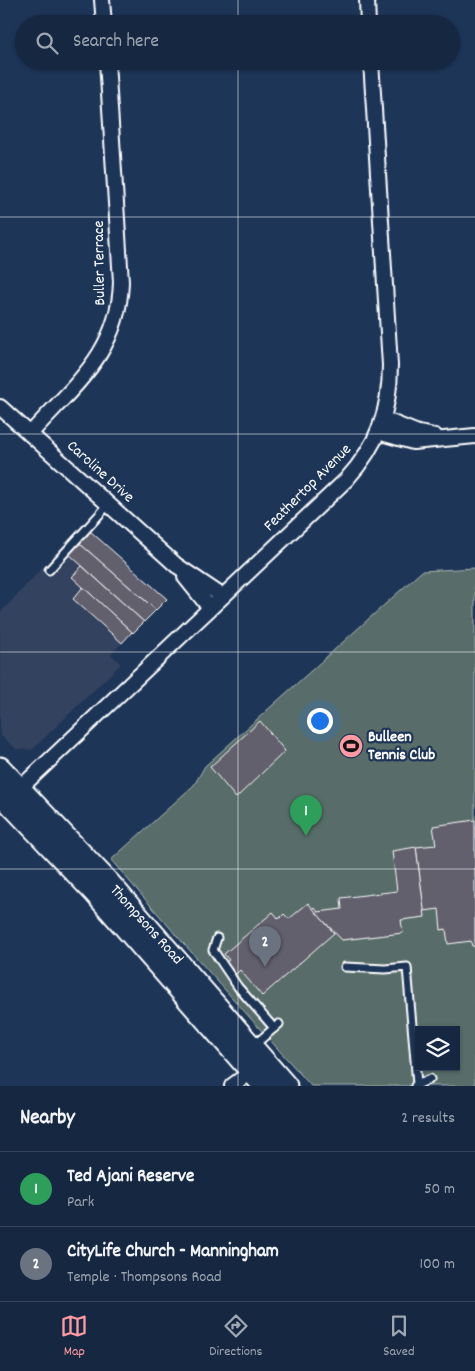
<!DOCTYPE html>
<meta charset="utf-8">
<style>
body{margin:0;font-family:Dekko,sans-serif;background:#23344c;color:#f1f3f6}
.controls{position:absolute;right:15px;bottom:15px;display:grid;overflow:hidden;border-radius:0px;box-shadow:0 1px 4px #0004}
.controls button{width:45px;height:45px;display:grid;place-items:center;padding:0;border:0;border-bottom:1px solid #35445a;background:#162841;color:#f1f3f6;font:25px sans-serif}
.you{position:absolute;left:319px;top:720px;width:18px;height:18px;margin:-12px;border:4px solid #fff;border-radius:50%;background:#1a73e8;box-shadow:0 0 0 8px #1a73e833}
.badge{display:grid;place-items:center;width:32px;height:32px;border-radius:50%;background:#ff9aa2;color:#fff;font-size:16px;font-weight:700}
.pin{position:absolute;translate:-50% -41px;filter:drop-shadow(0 1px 2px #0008)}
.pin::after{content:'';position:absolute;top:26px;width:18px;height:15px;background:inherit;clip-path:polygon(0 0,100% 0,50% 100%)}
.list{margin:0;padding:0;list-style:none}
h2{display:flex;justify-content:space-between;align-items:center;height:65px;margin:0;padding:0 20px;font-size:21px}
h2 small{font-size:16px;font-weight:400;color:#9ea6b1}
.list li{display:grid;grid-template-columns:32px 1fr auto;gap:15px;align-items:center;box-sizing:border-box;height:75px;padding:0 20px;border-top:1px solid #35445a}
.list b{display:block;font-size:19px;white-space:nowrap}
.list p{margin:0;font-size:16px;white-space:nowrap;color:#9ea6b1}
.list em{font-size:16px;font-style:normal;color:#9ea6b1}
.icon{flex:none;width:28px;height:28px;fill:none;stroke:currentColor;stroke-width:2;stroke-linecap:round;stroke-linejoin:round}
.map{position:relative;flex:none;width:475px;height:1086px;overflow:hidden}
.search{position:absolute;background:#162841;box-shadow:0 1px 4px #0004;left:15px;right:15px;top:15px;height:55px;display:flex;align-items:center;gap:12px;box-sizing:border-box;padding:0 18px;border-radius:28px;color:#9ea6b1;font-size:19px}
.sheet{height:215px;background:#162841}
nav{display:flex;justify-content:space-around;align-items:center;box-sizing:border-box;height:70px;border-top:1px solid #35445a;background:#162841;font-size:14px;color:#9ea6b1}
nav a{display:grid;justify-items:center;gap:2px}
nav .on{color:#ff9aa2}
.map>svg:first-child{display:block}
</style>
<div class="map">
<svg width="475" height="1086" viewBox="0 0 475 1086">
<rect width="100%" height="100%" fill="#1d3557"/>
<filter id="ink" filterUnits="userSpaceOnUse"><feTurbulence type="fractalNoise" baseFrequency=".02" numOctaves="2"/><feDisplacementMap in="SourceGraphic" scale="10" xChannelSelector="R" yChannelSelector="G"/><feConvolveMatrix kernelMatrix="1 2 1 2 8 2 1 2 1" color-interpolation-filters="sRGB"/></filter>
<g filter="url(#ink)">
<polygon fill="#32425e" points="83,524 167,599 111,654 121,664 32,750 16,749 0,735 0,613"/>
<path fill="#586d69" stroke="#acb6b4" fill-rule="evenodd" d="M 475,568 L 475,1086 L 311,1086 L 184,944 L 111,860 L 194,785 L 205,766 L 422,571 ZM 419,1030 L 456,1030 L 456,1067 L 419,1067 Z"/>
<g fill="#63606e" stroke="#fff">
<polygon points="90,531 167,599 156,610 79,543"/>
<polygon points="79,543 156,610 144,622 69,554"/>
<polygon points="82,566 144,622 133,633 72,577"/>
<polygon points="83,587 132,632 122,643 73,599"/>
<polygon points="260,721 285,751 236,798 210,767"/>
<polygon points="475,820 475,946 472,946 471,941 448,944 446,929 441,930 439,909 424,911 416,847 436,845 433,826"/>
<polygon points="416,847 425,917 401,920 403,933 342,940 312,909 314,907 318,912 342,909 341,898 397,891 392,851"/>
<polygon points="308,903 334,933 262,996 240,970 236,974 226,962 229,960 224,954 273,912 279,919 284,914 289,919"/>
</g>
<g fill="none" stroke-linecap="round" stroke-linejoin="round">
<g stroke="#fff" stroke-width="11">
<g id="service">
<polyline points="49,570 109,504"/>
<polyline points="217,938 213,950 238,987 274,1028"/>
<polyline points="345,967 385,969 407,967 417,1084"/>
<polyline points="253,1046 279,1024"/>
<polyline points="415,1086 430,1079"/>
</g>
</g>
<g stroke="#fff" stroke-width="18">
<g id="minor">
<polyline points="102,0 104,24"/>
<polyline points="367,0 368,24"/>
<polyline points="0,407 176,565 222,596"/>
<polyline points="383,419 418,433 435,436"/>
<polyline points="378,432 413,442 475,436"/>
<path d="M 30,434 C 74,385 119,352 121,282 L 107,61"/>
<polyline points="185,577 210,608"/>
<path d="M 15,793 L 346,480 C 378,445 390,411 390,365 L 371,61"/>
<polyline points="232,1086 258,1067"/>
</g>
</g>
<g stroke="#fff" stroke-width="25">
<g id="primary">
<polyline points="0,768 109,883 286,1086"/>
<polyline points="0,793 96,894 264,1086"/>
</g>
</g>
<use href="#service" stroke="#1d3557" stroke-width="7"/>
<use href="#minor" stroke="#1d3557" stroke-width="14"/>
<use href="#primary" stroke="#1d3557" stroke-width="21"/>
</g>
</g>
<path fill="none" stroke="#fff" stroke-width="1" stroke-opacity="0.55" d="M 238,0 L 238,24M 238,61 L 238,1086M 0,217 L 475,217M 0,434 L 475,434M 0,652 L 475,652M 0,869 L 475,869"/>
<defs>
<g id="stadium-disc" transform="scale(1.25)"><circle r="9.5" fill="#ff9aa2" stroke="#1d3557"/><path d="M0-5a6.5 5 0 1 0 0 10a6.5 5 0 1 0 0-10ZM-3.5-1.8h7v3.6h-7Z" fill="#111"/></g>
</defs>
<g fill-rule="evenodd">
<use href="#stadium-disc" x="351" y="746"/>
</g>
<g text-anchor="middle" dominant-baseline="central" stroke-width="4.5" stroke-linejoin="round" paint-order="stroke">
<g font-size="16" fill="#fff" stroke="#1d3557">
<text transform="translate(100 263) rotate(-91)">Buller Terrace</text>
<text transform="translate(100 472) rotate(42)">Caroline Drive</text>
<text transform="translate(308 488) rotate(-45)">Feathertop Avenue</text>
<text transform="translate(146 925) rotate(48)">Thompsons Road</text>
</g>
<g font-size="16" font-weight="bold" fill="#fff" stroke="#1d3557" text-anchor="start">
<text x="368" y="737">Bulleen<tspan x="368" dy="18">Tennis Club</tspan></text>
</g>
</g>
</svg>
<div class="controls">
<button><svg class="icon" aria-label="layers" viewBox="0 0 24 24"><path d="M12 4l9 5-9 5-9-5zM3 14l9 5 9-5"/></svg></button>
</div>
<div class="you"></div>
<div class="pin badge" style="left:306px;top:836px;background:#2e9e5b">1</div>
<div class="pin badge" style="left:265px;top:967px;background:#6b7280">2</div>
<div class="search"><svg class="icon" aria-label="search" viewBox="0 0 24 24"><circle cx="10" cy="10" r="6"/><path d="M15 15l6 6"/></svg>Search here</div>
</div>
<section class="sheet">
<h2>Nearby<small>2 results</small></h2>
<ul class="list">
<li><span class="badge" style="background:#2e9e5b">1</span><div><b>Ted Ajani Reserve</b><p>Park</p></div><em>50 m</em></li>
<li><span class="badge" style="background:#6b7280">2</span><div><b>CityLife Church - Manningham</b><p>Temple · Thompsons Road</p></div><em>100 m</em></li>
</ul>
</section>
<nav>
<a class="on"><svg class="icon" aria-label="map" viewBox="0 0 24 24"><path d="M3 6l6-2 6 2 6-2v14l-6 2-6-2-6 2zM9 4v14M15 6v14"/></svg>Map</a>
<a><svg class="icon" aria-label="directions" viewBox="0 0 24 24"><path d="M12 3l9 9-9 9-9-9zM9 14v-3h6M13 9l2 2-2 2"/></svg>Directions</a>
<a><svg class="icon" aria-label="saved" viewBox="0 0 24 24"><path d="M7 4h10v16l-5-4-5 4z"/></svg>Saved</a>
</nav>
